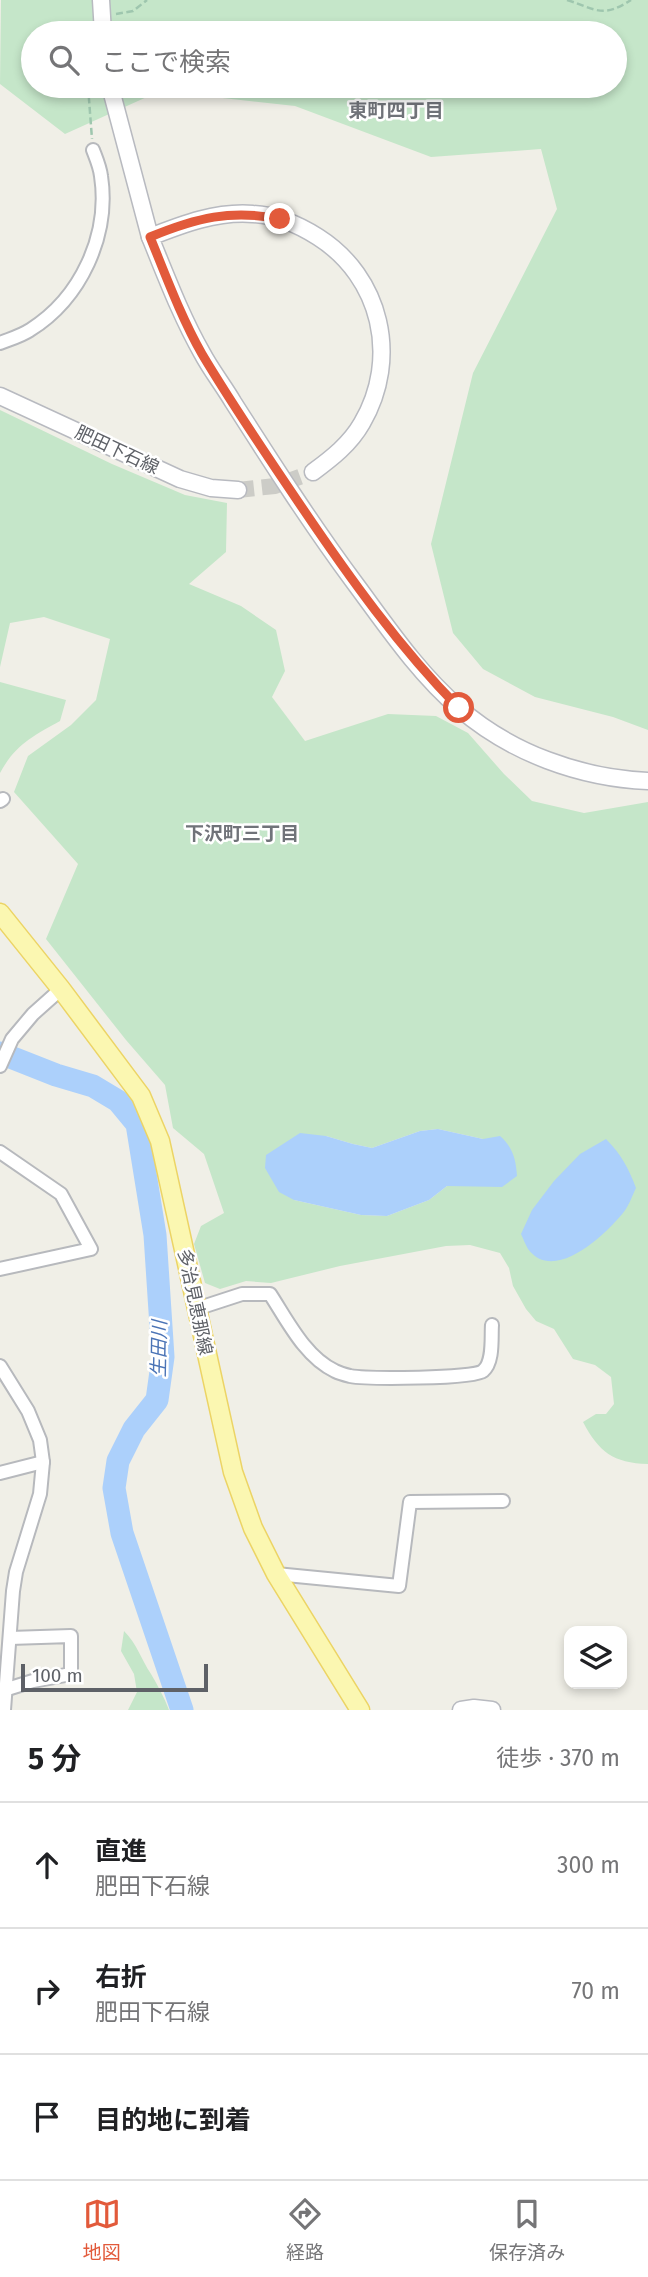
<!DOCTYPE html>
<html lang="ja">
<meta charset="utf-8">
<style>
body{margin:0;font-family:"Fira Sans","Noto Sans JP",sans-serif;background:#f6f6f6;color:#202124}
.controls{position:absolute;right:21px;bottom:21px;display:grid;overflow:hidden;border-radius:14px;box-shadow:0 4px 10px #0003}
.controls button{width:63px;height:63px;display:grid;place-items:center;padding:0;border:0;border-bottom:2px solid #e0e0e0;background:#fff;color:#202124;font:35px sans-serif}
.scale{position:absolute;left:21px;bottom:18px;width:187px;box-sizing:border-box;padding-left:7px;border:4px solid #5e6167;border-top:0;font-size:19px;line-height:24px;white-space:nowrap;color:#5e6167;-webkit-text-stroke:5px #fff;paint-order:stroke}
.stop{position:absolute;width:21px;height:21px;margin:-16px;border:5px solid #e25a3b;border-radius:50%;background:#fff}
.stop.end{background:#e25a3b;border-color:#fff;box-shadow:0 2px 7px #0008}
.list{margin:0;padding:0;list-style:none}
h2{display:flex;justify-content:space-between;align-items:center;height:91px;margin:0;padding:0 28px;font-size:30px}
h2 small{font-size:23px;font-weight:400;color:#757577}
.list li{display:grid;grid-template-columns:46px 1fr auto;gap:21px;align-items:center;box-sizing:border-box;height:126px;padding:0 28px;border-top:2px solid #e0e0e0}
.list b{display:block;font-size:26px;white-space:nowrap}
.list p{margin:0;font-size:23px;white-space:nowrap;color:#757577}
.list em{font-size:23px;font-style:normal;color:#757577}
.icon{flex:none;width:38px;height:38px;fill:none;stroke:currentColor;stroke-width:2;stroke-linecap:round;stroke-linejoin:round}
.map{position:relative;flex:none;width:648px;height:1710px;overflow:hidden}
.search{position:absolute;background:#fff;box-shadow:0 4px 10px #0003;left:21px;right:21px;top:21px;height:77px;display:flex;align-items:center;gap:18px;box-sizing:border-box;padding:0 24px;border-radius:38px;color:#757577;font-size:26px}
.sheet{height:469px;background:#fff}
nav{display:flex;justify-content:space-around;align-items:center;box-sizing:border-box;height:98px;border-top:2px solid #e0e0e0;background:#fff;font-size:19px;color:#757577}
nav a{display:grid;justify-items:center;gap:4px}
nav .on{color:#e25a3b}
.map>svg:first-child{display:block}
</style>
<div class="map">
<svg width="648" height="1710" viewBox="0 0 648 1710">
<rect width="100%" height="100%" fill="#f0efe7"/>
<g fill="#c5e6c9" fill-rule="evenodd">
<path d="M 1,0 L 648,0 L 648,730 L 613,717 L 535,697 L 483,669 L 453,633 L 431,544 L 473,373 L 557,209 L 541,149 L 431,157 L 295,106 L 160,91 L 65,134 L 0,84 ZM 33,33 L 615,33 L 615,86 L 33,86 Z"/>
<path d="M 0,410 L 112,464 L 185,495 L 227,503 L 226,552 L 189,584 L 241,606 L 276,630 L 285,671 L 272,697 L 305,741 L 388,714 L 436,716 L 468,733 L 504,774 L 532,801 L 584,813 L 648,802 L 648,1464 C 613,1463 599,1452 583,1422 L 596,1414 L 606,1414 L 614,1404 L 611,1377 L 595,1365 L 573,1359 L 554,1329 L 536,1321 L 526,1309 L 513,1286 L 509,1268 L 500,1253 L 470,1245 L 446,1246 L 340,1266 L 271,1283 L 246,1281 L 220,1289 L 205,1283 L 194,1244 L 201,1226 L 224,1213 L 204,1154 L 173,1128 L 165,1085 L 126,1040 L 46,939 L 78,864 L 14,792 L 28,756 L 71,725 L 96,700 L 110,639 L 44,617 L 10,623 L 0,667 ZM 438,1129 L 483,1139 L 471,1186 L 447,1186 L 429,1200 L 387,1216 L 361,1215 L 294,1200 L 326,1136 L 353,1144 L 372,1148 L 420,1131 Z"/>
<path d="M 0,682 L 66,700 L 60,721 C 33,736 15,745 0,773 Z"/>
<path d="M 124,1631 C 137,1644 141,1659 151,1674 C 158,1686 164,1697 169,1710 L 128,1710 L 137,1692 L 134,1674 L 121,1651 Z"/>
</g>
<g fill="#acd0fb">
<path d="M 438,1129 L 483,1139 L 500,1136 C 513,1147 516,1160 517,1176 L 502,1187 L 447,1186 L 429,1200 L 387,1216 L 361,1215 L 294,1200 L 279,1192 L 265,1168 L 266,1155 L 300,1133 L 326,1136 L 353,1144 L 372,1148 L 420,1131 Z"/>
<path d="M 606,1139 C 621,1154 629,1169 636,1188 C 632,1196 629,1206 623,1213 C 605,1235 554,1284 528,1249 C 525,1244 523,1238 521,1234 L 532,1210 L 554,1181 L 580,1154 Z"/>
</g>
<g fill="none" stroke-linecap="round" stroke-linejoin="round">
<polyline stroke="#acd0fb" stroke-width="23" points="0,1053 56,1075 93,1086 118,1101 137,1124 155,1235 163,1357 157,1400 134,1429 118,1461 114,1488 122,1533 182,1710"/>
<polyline stroke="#ccccc7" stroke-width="16" stroke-dasharray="16 8" stroke-linecap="butt" points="238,490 275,486 313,472"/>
<g stroke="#b7b9bd" stroke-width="16">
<g id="street">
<path d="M 0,343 C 10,339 21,336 30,330 C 81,298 110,235 101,176 C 100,167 96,158 93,150"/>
<polyline points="0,801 3,799"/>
<polyline points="0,1066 12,1039 33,1014 61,989"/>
<polyline points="0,1152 61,1194 91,1249 0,1269"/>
<path d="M 196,1309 L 242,1294 L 270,1294 C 287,1320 305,1357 335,1371 C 339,1373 346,1375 350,1376 C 366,1379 474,1379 483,1371 C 494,1362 491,1337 492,1325"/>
<polyline points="0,1366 28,1411 40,1440 43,1462 40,1494 16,1572 13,1591 4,1710"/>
<polyline points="0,1473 43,1462"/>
<polyline points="276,1574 399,1586 410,1502 503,1501"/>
<polyline points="4,1690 33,1681 71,1674 71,1636 10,1638"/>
</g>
</g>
<g stroke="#b8bac0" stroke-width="19">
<g id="secondary">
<polyline points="101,0 103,33"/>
<polyline points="110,86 150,237"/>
<polyline points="0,396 180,479 211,488 238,490"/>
<path d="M 313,472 C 332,458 350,444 362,423 C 400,358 381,277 318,237 C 299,225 276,215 253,214 C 217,211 183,224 150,237 C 166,276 181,316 202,353 C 211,370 223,385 233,402 C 272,463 311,524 354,582 C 386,625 418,673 459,708 C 511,753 580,778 648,781"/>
<polyline points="461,1710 474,1708 492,1710"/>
</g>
</g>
<g stroke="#ecd465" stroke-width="21">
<polyline id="primary" points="0,913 61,989 141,1096 160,1141 233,1472 253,1528 276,1574 360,1710"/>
</g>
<g stroke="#9ec6ae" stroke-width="2.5" stroke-dasharray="7 3.5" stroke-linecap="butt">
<path d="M 567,0 C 596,9 602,19 631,0"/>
<polyline points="116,14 133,11 147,0"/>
<polyline points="88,86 92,139"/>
</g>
<use href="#street" stroke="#fff" stroke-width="12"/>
<use href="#secondary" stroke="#fff" stroke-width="16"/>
<use href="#primary" stroke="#fbf7b1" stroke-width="18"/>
</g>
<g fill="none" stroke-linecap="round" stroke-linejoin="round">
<path stroke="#e25a3b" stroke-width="9" d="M 280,219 C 231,209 196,218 150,237 C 166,276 181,317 202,354 C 233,406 267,456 301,506 C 349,577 399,647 459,708"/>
</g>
<g text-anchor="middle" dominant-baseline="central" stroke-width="5" stroke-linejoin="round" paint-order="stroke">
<g font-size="18" fill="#5e6167" stroke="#fff">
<text transform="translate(117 450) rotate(25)">肥田下石線</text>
<text transform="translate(195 1302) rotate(78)">多治見恵那線</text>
</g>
<g font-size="19" font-weight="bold" fill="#707379" stroke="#fff">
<text x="396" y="110">東町四丁目</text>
<text x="242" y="833">下沢町三丁目</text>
</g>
<g font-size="19" font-style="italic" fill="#4b74b6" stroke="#fff">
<text transform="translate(159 1349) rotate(-89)">生田川</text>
</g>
</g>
</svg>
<div class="controls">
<button><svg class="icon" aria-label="layers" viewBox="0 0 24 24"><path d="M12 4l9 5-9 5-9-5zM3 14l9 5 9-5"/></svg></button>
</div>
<div class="scale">100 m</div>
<div class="stop" style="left:459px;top:708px"></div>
<div class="stop end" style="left:280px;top:219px"></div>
<div class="search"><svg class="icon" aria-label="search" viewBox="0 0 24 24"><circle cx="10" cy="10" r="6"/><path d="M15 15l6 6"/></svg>ここで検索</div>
</div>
<section class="sheet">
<h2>5 分<small>徒歩 · 370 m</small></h2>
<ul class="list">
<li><svg class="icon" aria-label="ahead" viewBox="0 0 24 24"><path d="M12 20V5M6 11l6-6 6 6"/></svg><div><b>直進</b><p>肥田下石線</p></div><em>300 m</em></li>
<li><svg class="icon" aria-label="right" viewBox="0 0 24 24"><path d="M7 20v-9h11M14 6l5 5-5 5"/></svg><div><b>右折</b><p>肥田下石線</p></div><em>70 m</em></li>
<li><svg class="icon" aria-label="arrive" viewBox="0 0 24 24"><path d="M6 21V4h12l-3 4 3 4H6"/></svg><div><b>目的地に到着</b></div></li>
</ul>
</section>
<nav>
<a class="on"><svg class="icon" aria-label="map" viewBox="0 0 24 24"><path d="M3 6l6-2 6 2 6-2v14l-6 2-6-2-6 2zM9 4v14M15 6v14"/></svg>地図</a>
<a><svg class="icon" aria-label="directions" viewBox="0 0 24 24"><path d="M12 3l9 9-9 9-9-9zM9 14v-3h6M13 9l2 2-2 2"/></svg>経路</a>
<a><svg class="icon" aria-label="saved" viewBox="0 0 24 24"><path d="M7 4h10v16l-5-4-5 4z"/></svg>保存済み</a>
</nav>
